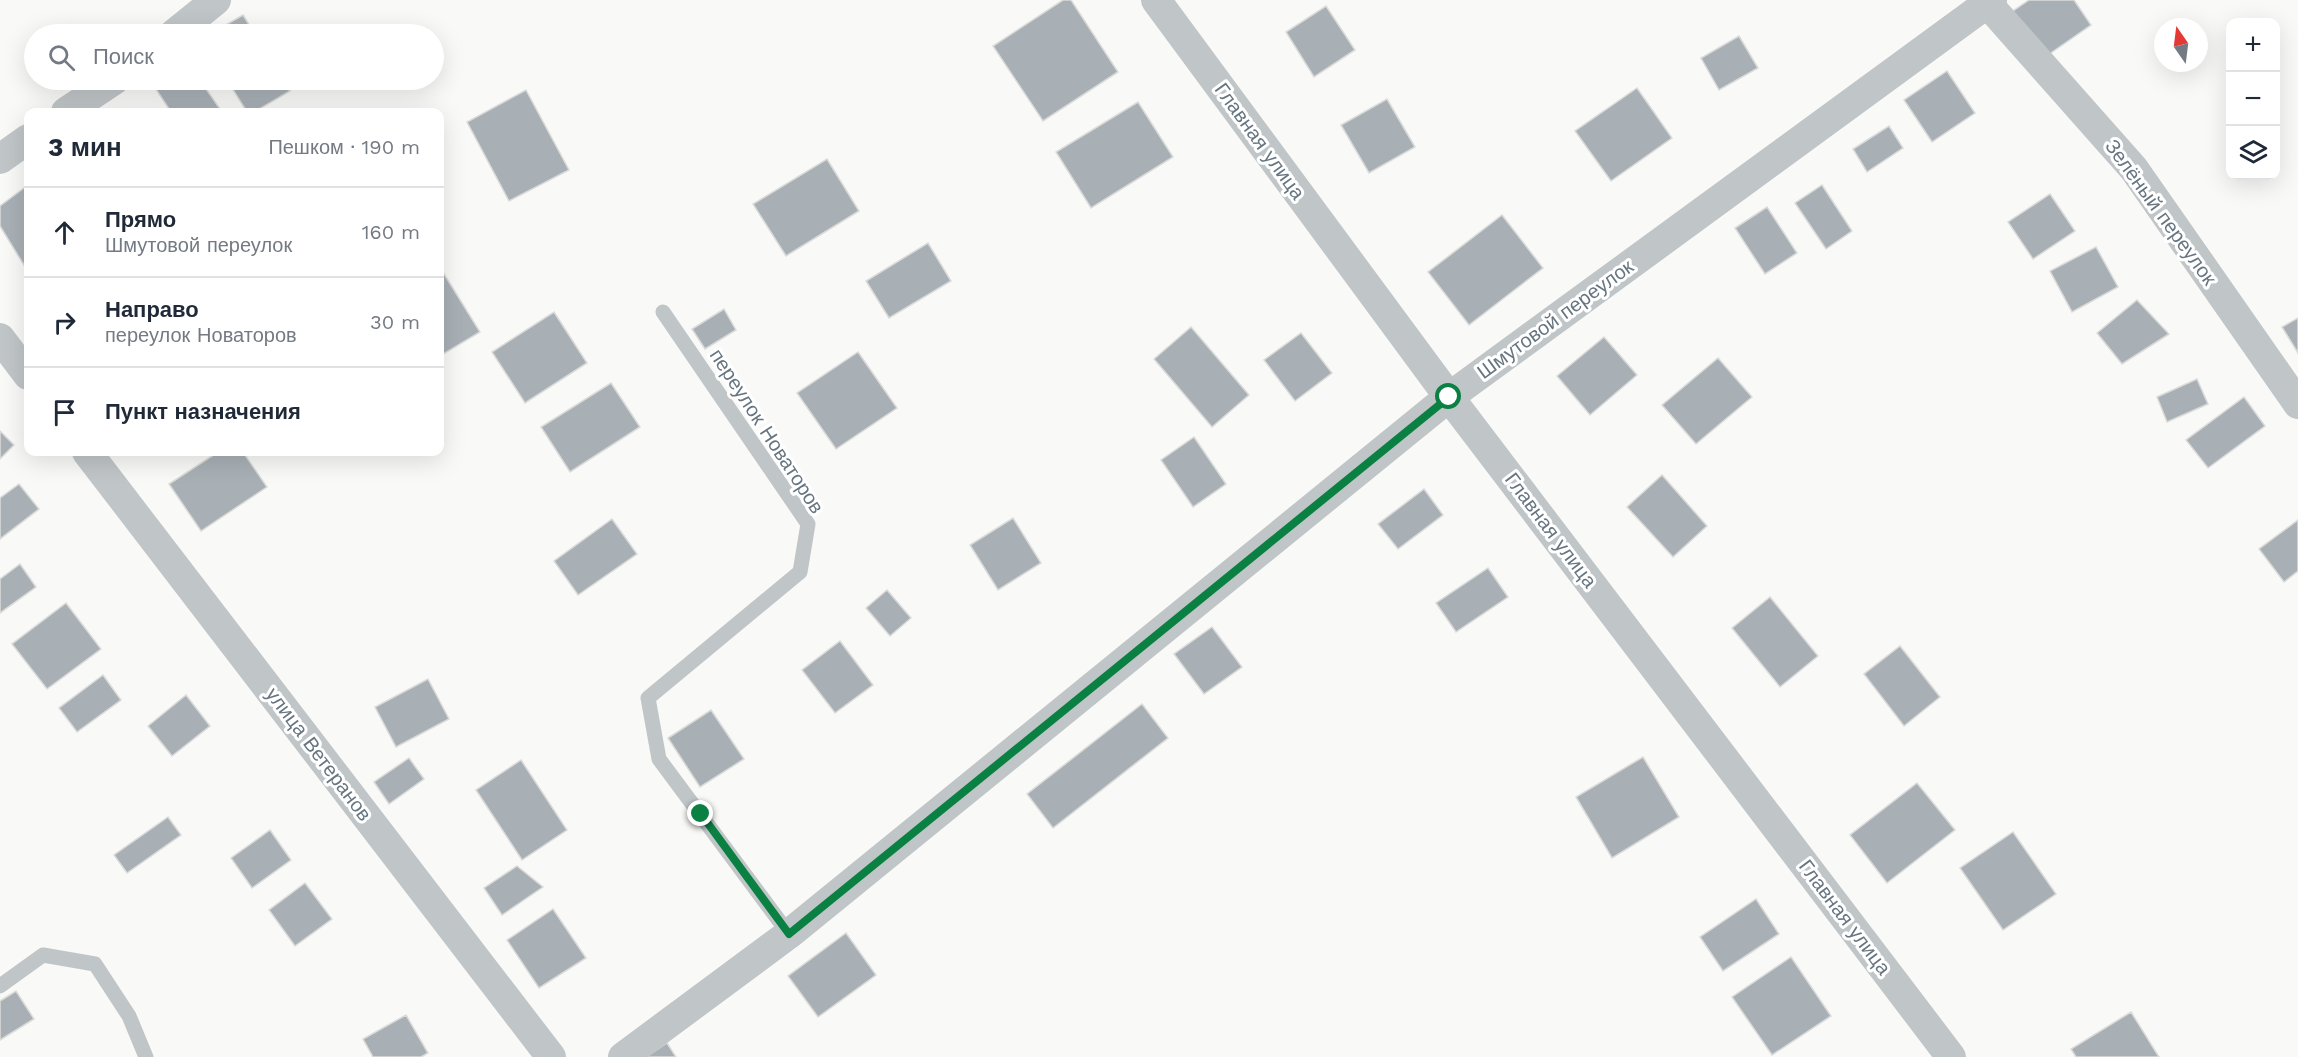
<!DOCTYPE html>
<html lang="ru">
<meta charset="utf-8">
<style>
body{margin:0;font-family:"Work Sans",sans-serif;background:#f2f2f3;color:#1f2937}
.controls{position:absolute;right:18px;top:18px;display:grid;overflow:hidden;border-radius:12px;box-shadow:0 6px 24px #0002}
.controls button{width:54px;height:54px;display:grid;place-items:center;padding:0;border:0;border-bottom:2px solid #e0e1e3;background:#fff;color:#1f2937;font:30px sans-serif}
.compass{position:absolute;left:2154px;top:18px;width:54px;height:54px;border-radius:50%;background:#fff;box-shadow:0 6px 24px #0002;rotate:346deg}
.stop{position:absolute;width:18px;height:18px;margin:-14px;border:4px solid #0b8043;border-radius:50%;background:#fff}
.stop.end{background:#0b8043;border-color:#fff;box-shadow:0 2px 6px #0008}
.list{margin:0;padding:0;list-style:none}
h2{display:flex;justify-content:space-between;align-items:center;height:78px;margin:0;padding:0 24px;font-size:26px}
h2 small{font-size:20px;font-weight:400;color:#747a83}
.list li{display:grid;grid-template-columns:39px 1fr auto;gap:18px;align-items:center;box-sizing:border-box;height:90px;padding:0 24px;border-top:2px solid #e0e1e3}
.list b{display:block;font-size:22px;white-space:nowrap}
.list p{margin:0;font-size:20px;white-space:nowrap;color:#747a83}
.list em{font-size:20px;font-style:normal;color:#747a83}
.icon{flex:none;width:33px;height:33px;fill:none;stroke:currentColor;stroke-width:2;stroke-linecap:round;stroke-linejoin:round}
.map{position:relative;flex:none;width:2298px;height:1057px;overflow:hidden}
.search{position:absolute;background:#fff;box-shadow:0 6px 24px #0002;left:24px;top:24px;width:420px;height:66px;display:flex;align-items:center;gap:15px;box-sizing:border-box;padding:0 21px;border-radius:33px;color:#747a83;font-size:22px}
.panel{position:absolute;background:#fff;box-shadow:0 6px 24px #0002;left:24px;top:108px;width:420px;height:348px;border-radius:12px}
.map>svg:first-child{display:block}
</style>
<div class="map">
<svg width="2298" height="1057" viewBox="0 0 2298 1057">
<rect width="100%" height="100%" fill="#f9f9f7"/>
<g fill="#a8b0b6" stroke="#dbdbd9" stroke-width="1.5">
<polygon points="1063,0 1071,0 1118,72 1043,121 993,46"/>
<polygon points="2029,0 2074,0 2091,25 2045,57 2013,11"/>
<polygon points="1326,6 1355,50 1314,77 1286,32"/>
<polygon points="243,15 255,34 210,34"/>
<polygon points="1739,36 1758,68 1719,90 1701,58"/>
<polygon points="1947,71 1975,113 1932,142 1904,100"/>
<polygon points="150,80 200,80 222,112 171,112"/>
<polygon points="227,80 283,80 290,91 254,112 247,112"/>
<polygon points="1637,88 1672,138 1611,181 1575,131"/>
<polygon points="526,90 569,170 509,201 467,122"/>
<polygon points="1387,99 1415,147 1369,173 1341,125"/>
<polygon points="1138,102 1173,157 1091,208 1056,152"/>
<polygon points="1889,126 1903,148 1867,172 1853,149"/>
<polygon points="827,159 859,211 786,256 753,204"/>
<polygon points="28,185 28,269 27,270 0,226 0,206"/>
<polygon points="1822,185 1852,231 1826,249 1795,203"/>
<polygon points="2050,194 2075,231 2033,259 2008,222"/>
<polygon points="1767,207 1797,253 1765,274 1735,228"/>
<polygon points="1502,215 1543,268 1469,325 1428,272"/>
<polygon points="928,243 951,281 889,318 866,281"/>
<polygon points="2096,247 2118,287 2072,312 2050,271"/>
<polygon points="441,269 480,332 440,356 440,270"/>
<polygon points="2137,300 2169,334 2122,364 2097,333"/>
<polygon points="724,309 736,330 705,349 692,329"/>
<polygon points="554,312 587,363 525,403 492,352"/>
<polygon points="2298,318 2298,353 2282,327"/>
<polygon points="1191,327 1249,395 1212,427 1154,359"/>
<polygon points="1301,333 1332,373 1295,401 1264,360"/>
<polygon points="1604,337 1637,375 1590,415 1557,376"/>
<polygon points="858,352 897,408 836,449 797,393"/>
<polygon points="1718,358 1752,397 1696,444 1662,405"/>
<polygon points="2197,379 2208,404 2167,422 2157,397"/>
<polygon points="611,383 640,427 570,472 541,427"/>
<polygon points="2244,397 2265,426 2208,468 2186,440"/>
<polygon points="0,431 14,445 0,459"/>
<polygon points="1194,437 1226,484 1193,507 1161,460"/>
<polygon points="218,452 243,452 267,487 201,531 169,484"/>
<polygon points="1662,475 1707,526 1673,557 1627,507"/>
<polygon points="19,484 39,509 0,539 0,498"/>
<polygon points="1424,489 1443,515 1398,549 1378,524"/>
<polygon points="1013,518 1041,563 998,590 970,545"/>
<polygon points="612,519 637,554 578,595 554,561"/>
<polygon points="2298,520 2298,571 2284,582 2259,549"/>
<polygon points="20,564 36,587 0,613 0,579"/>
<polygon points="1488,568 1508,597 1456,632 1436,603"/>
<polygon points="887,590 911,618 890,636 866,608"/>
<polygon points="1770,597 1818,656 1780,687 1732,628"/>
<polygon points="66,603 101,649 47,689 12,644"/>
<polygon points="1212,627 1242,667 1204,694 1174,654"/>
<polygon points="840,641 873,685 835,713 802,670"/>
<polygon points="1900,646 1940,697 1904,726 1864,674"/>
<polygon points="103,675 121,700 77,732 59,708"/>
<polygon points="428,679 449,719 396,747 375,707"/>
<polygon points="186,695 210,726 172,756 148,726"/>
<polygon points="1142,704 1168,738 1053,828 1027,794"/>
<polygon points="711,710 744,759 700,787 668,738"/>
<polygon points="1643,757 1679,817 1612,858 1576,797"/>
<polygon points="409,758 424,779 389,804 374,782"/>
<polygon points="521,760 567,830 522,860 476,790"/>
<polygon points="1917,783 1955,830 1887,883 1850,835"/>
<polygon points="168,817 181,835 127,873 114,855"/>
<polygon points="270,830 291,860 252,888 231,858"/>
<polygon points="2013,832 2056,894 2003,930 1960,868"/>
<polygon points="517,866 543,887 502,915 484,888"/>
<polygon points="305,883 332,919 295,946 269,910"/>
<polygon points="1756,899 1779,934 1723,971 1700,937"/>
<polygon points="553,909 586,958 539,988 507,940"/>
<polygon points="846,933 876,975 818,1017 788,976"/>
<polygon points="1791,957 1831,1016 1772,1055 1732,997"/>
<polygon points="16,991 34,1019 0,1040 0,1001"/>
<polygon points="2131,1012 2159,1057 2076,1057 2071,1049"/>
<polygon points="406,1015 428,1053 421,1057 373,1057 363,1039"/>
<polygon points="667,1043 676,1057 646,1057"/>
</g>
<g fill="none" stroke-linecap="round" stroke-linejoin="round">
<g stroke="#c0c5c8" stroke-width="15">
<polyline points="663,312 808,524 800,572 648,698 659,759 789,934"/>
<polyline points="0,986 43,955 95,964 129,1016 146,1057"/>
</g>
<g stroke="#c0c5c8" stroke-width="30">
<polyline points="1156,0 1449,397 1951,1057"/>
<polyline points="1987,3 2134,169 2298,404"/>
<polyline points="174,34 216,0"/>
<polyline points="66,112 114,80"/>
<polyline points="0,159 28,139"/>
<polyline points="0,338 28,375"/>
<polyline points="87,452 551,1057"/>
<polyline points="623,1057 789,934 1449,397 1992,0"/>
</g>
</g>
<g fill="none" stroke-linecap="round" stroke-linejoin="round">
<polyline stroke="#0b8043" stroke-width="8" points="701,814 789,934 1449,397"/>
</g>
<g text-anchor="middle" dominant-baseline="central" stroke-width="6" stroke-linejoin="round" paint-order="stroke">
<g font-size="20" fill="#667580" stroke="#fff">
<text transform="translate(1260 141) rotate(54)">Главная улица</text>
<text transform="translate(2161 212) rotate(54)">Зелёный переулок</text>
<text transform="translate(1555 319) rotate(-36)">Шмутовой переулок</text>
<text transform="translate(767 431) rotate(57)">переулок Новаторов</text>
<text transform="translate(1551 530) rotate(53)">Главная улица</text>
<text transform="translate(319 754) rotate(53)">улица Ветеранов</text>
<text transform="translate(1845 917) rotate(53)">Главная улица</text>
</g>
</g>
</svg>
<div class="controls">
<button>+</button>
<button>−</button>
<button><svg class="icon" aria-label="layers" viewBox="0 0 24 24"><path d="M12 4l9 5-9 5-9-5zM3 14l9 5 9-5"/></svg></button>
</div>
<svg class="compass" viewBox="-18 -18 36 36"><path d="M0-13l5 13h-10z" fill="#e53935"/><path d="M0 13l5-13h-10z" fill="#747a83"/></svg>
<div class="stop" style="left:1449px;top:397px"></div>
<div class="stop end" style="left:701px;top:814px"></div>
<div class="search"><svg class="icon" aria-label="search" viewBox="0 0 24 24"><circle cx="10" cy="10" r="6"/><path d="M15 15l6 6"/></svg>Поиск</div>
<section class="panel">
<h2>3 мин<small>Пешком · 190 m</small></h2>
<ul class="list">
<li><svg class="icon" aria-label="ahead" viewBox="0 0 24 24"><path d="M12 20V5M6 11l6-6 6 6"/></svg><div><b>Прямо</b><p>Шмутовой переулок</p></div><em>160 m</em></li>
<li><svg class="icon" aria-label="right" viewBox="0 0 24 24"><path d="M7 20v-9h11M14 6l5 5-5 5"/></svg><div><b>Направо</b><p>переулок Новаторов</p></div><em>30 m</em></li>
<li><svg class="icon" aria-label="arrive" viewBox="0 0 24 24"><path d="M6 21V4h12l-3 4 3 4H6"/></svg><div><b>Пункт назначения</b></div></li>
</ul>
</section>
</div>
